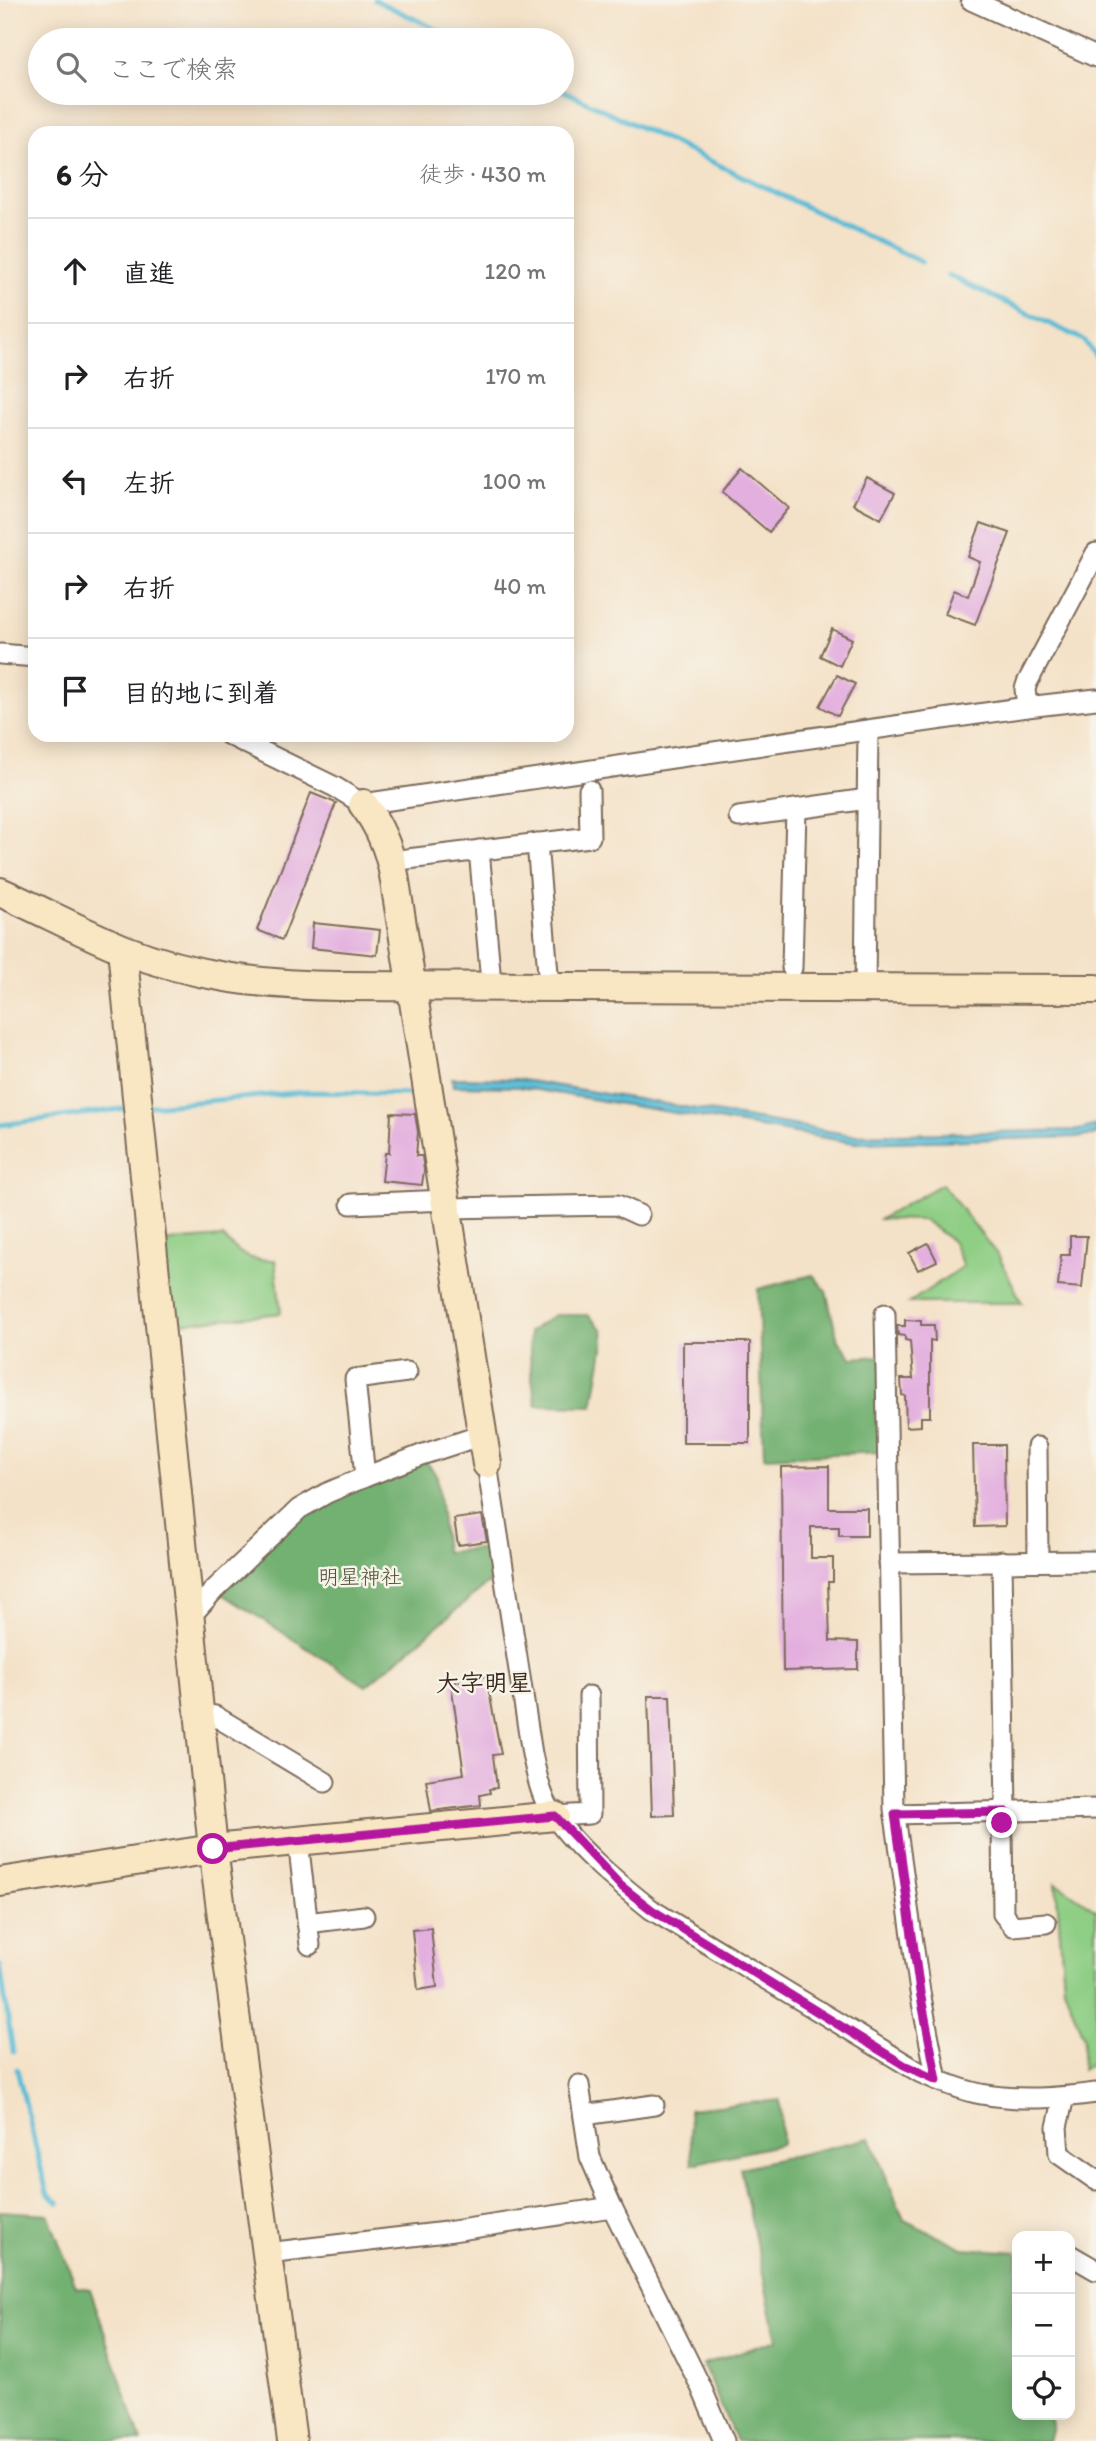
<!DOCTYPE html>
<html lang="ja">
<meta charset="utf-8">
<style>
body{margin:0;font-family:Itim,"Klee One",sans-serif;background:#f6f6f6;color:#202124}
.controls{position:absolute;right:21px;bottom:21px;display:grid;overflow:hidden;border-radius:14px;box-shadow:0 4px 18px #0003}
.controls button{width:63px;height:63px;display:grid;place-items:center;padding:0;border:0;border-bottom:2px solid #e0e0e0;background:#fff;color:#202124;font:35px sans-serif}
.stop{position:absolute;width:21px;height:21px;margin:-16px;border:5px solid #b5179e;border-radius:50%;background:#fff}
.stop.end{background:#b5179e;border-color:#fff;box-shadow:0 2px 7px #0008}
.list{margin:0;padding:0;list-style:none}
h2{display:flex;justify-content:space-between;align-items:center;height:91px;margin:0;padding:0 28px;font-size:30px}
h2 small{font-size:23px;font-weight:400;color:#757577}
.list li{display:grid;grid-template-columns:46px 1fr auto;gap:21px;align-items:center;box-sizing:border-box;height:105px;padding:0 28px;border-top:2px solid #e0e0e0}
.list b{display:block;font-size:26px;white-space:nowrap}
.list em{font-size:23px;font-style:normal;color:#757577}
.icon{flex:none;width:38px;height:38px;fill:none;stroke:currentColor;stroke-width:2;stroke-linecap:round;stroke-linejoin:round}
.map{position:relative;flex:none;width:1096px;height:2441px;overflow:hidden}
.search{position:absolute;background:#fff;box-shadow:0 4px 18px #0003;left:28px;top:28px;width:546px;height:77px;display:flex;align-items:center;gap:18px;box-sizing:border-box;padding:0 24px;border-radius:38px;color:#757577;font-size:26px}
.panel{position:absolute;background:#fff;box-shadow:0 4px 18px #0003;left:28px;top:126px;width:546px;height:616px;border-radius:21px}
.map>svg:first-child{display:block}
</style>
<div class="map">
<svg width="1096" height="2441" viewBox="0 0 1096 2441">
<rect width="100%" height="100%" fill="#f7f3e8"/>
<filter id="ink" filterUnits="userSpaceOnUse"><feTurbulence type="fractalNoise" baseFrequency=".0143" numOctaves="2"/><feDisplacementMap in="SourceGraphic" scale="14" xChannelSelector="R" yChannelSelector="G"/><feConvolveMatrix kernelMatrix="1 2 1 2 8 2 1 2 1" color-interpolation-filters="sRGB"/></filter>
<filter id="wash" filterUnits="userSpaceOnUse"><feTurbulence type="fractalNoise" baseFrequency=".00686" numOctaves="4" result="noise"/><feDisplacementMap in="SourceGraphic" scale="28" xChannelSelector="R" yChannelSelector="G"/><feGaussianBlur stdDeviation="1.57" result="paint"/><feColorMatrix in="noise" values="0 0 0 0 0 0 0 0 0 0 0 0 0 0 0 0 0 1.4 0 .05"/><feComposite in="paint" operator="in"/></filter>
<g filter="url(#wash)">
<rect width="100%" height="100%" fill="#f4e2c8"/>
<g fill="#8fce85" stroke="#657c52" stroke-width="2">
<polygon points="942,1184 999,1257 1022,1303 909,1303 963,1266 953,1242 924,1220 880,1219"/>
<path d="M 223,1237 C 241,1256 248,1261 275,1260 L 281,1313 L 173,1324 L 158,1242 Z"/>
<polygon points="1056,1883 1096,1910 1096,2060 1082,2070 1084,2039 1064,1987"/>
</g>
<g fill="#73b172" stroke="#576e48" stroke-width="2">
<polygon points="813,1275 826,1291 838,1341 852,1358 881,1356 881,1452 764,1457 758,1289"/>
<polygon points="555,1315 588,1315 603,1330 604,1343 593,1406 536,1405 531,1372 529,1332"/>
<polygon points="421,1455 437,1476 445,1552 490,1548 494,1578 366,1686 215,1589 299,1509"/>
<polygon points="780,2100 782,2144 692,2164 689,2109"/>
<polygon points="870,2138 904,2220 963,2248 1017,2252 1017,2415 1050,2415 1052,2426 1048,2441 736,2441 703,2364 777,2340 740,2168"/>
<polygon points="0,2211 48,2214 76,2287 90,2289 141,2441 0,2441"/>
</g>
<polygon fill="#58bbd6" stroke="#4a727a" stroke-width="2" points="452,1078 517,1079 852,1135 1079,1130 1096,1125 1096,1135 1080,1137 855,1143 519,1087 453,1086"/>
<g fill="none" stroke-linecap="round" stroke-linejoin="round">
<g stroke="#58bbd6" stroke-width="5">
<polyline points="375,0 459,40"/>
<polyline points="562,90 921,262"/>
<polyline points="948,275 1084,340 1096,357"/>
<polyline points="150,1106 305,1092 417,1094"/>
<polyline points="0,1125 128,1108"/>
<polyline points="0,1965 13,2052"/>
<polyline points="17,2069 47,2193 59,2203"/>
</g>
</g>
<g id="blocks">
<g fill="#e3afdf">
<polygon points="742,468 789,508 769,532 722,492"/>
<polygon points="867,478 895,493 881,519 853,504"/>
<polygon points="981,523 1010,533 975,625 945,614 954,590 968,596 980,562 968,557"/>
<polygon points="832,629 852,639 840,666 820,656"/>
<polygon points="837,675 855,684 838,716 820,706"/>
<polygon points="311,793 336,803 282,940 257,930"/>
<polygon points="313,923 380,930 377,955 311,948"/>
<polygon points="391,1113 415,1114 418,1132 416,1156 422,1156 424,1170 422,1185 382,1181 385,1153 389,1153"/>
<polygon points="1070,1236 1087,1236 1082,1288 1058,1286 1061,1255 1070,1255"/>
<polygon points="928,1243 937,1261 918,1270 909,1253"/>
<polygon points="905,1320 921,1321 921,1325 934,1325 935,1341 930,1340 930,1417 921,1417 921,1426 906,1427 905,1396 902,1395 901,1379 913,1379 910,1341 905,1340 905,1336 898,1335 897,1326 905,1326"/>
<rect x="683" y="1342" width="67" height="101"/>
<polygon points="973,1445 1004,1445 1005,1526 975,1527"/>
<polygon points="829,1466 829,1508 867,1508 867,1536 839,1536 839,1527 811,1527 811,1558 833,1558 833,1582 828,1582 830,1641 858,1642 858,1669 783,1671 781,1467"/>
<polygon points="482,1515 487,1541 458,1545 454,1519"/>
<polygon points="486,1676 501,1754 493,1755 497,1788 489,1789 490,1793 480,1795 481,1805 431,1811 426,1780 464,1774 451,1683"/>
<polygon points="648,1696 670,1696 674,1815 652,1816"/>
<polygon points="431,1928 437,1987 418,1990 412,1930"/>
</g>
</g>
</g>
<g filter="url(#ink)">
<use href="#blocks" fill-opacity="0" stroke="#7c6a5a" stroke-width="2"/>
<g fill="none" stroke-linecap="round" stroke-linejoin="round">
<g stroke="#7c6a5a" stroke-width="23">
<g id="street">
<polyline points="971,0 1096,57"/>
<polyline points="0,654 35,657"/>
<polyline points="1027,707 1025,689 1027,683 1096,553"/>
<polyline points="229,735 335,787 363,804 686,756 1027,707 1096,699"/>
<polyline points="739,817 867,799"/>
<polyline points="537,843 548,973"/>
<polyline points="479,850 490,971"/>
<polyline points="391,861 590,837 589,790"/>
<polyline points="792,968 796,809"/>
<polyline points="865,988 868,731"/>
<polyline points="351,1204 447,1200"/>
<polyline points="447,1208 617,1205 639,1215"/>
<polyline points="885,1314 894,1809 920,1992 937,2080"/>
<polyline points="1037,1447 1038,1561"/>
<path d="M 487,1464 L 532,1754 C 536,1771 539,1790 548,1806 C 569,1843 618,1883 652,1910 L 919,2072 C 939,2081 960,2090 981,2094 C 1019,2101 1058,2098 1096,2093"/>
<polyline points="365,1477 355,1379 407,1372"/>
<polyline points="1002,1561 1006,1812 1002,1823 1003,1914 1013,1926 1046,1923"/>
<polyline points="889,1563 1096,1561"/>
<polyline points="189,1618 215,1589 299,1509 327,1493 365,1477 421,1455 482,1435"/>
<polyline points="200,1714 215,1716 325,1782"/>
<polyline points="895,1814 1096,1809"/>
<polyline points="555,1816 590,1814 589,1696"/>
<polyline points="298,1840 310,1945"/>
<polyline points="307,1923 364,1916"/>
<polyline points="579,2085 590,2157 612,2207 701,2387 724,2441"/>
<polyline points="1064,2097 1057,2127 1059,2154 1096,2180"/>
<polyline points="584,2115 654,2105"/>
<polyline points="267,2253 446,2232 612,2207"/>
<polyline points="1070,2255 1096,2270"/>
</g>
</g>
<g stroke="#7c6a5a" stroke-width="32">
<g id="secondary">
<path d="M 363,804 C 380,826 389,848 394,875 L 487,1464"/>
<path d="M 0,892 C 41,910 81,932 123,949 C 193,977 264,985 339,986 L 1096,989"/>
<polyline points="122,949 213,1849 292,2441"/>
<polyline points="0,1882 213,1849 555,1816"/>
</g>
</g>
<use href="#street" stroke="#fff" stroke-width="19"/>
<use href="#secondary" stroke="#f9e7c3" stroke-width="28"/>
</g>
</g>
<g fill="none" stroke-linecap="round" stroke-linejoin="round" filter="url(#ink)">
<polyline stroke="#b5179e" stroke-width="9" points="213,1849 555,1816 621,1886 652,1910 904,2065 937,2080 920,1992 895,1814 1006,1812 1002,1823"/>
</g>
<g text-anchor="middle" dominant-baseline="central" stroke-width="5" stroke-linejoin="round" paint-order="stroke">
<g font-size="21" fill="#505338" stroke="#f7f3e8">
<text x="360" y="1576">明星神社</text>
</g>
<g font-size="24" font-weight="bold" fill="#3b2a1e" stroke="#f7f3e8">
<text x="484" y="1682">大字明星</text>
</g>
</g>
</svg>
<div class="controls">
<button>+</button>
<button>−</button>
<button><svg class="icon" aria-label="locate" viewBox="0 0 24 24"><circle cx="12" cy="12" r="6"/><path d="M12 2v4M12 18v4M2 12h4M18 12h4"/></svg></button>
</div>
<div class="stop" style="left:213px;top:1849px"></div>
<div class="stop end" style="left:1002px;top:1823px"></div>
<div class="search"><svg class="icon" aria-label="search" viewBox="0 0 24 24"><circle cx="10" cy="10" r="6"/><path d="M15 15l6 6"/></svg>ここで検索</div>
<section class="panel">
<h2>6 分<small>徒歩 · 430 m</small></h2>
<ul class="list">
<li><svg class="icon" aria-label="ahead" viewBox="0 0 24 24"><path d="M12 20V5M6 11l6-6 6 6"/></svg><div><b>直進</b></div><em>120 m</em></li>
<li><svg class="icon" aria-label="right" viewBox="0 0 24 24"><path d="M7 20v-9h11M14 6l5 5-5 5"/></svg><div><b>右折</b></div><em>170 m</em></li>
<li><svg class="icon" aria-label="left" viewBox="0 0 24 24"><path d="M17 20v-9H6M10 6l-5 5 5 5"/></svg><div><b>左折</b></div><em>100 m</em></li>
<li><svg class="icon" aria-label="right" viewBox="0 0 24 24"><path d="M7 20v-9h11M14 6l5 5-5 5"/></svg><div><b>右折</b></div><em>40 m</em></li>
<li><svg class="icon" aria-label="arrive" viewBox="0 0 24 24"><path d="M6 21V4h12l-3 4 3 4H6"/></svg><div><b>目的地に到着</b></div></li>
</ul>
</section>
</div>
